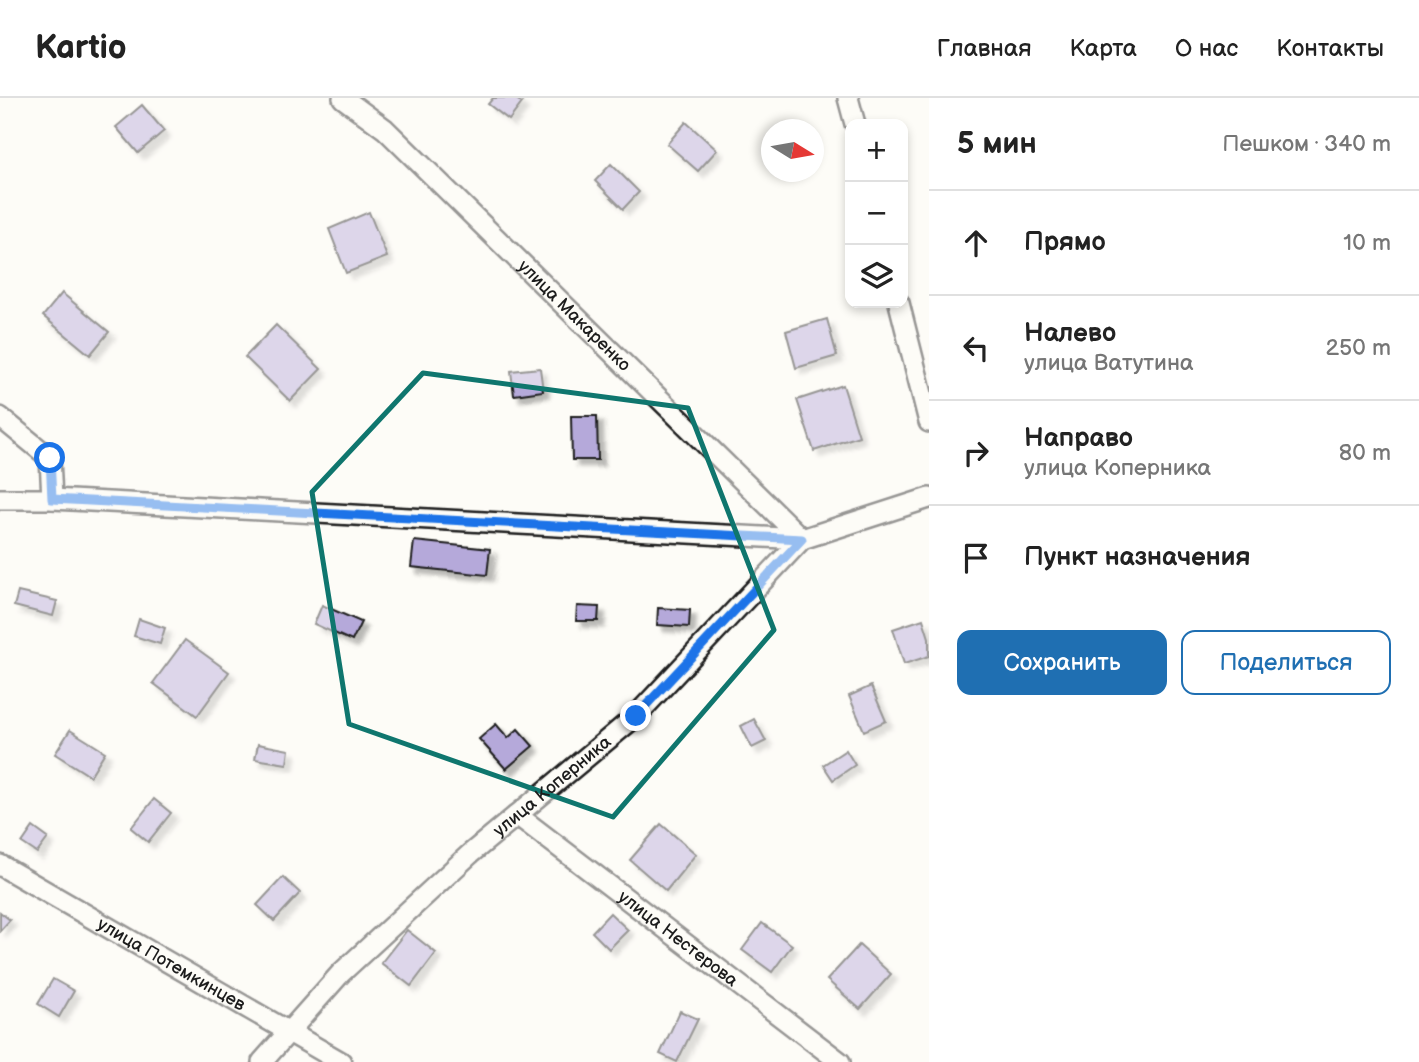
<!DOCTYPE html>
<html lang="ru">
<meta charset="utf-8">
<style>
body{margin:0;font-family:"Balsamiq Sans",sans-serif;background:#f2f2f2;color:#222}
.controls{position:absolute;right:21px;top:21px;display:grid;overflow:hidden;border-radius:14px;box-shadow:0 4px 10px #0003}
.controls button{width:63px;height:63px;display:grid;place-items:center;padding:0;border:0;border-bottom:2px solid #e0e0e0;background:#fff;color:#222;font:35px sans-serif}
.compass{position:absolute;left:761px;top:21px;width:63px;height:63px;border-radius:50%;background:#fff;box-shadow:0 4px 10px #0003;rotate:101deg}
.stop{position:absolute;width:21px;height:21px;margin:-16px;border:5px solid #1a73e8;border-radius:50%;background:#fff}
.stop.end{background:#1a73e8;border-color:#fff;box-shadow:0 2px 7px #0008}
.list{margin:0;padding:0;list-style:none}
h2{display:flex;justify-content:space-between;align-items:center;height:91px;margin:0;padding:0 28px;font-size:30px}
h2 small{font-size:23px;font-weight:400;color:#767676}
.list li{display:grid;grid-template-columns:46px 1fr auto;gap:21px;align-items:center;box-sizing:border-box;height:105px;padding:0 28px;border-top:2px solid #e0e0e0}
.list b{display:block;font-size:26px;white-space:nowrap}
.list p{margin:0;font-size:23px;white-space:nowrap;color:#767676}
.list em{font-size:23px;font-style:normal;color:#767676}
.actions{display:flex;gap:14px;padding:21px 28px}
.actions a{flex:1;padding:16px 0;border:2px solid #1f6fb2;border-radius:14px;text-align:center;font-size:24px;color:#1f6fb2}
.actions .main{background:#1f6fb2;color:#fff}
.icon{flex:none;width:38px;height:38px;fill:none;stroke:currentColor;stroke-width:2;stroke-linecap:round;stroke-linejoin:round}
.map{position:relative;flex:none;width:929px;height:964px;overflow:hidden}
header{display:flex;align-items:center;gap:42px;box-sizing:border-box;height:98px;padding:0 35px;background:#fff;border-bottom:2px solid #e0e0e0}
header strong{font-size:33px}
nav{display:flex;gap:38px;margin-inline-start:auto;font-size:24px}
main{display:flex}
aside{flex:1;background:#fff}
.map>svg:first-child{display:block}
</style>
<header>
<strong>Kartio</strong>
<nav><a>Главная</a><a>Карта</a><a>О нас</a><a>Контакты</a></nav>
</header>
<main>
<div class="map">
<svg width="929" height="964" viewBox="0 0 929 964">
<defs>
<filter id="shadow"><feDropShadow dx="6" dy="6" stdDeviation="2" flood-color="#0004"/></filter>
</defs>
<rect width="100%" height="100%" fill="#fdfcf7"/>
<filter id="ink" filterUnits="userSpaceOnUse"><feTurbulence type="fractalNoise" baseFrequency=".0143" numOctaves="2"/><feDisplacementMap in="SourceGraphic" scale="14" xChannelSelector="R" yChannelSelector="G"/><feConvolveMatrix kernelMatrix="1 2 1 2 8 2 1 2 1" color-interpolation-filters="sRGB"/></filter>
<g filter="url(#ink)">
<g fill="#b5a9da" stroke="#1c1c1c" stroke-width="2" filter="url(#shadow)">
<polygon points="493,0 515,0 522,5 509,22 488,6"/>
<polygon points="142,7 164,33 138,55 116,29"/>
<polygon points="686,24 717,52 698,73 667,46"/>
<polygon points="611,66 639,94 623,111 595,83"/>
<polygon points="369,114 387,159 346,175 329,131"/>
<polygon points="62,195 109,234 90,257 43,218"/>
<polygon points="827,221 837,258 796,270 786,233"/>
<polygon points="276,227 321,271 290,303 245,259"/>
<polygon points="540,270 543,293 514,297 511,273"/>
<polygon points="843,287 859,338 814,353 797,302"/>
<polygon points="571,318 597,318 598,362 572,362"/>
<polygon points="414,443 490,451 487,477 411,469"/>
<polygon points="18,494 57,503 53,518 14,508"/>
<polygon points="322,507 361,524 352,543 314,526"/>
<polygon points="577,508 599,509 598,523 576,523"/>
<polygon points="658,510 690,512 689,529 657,527"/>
<polygon points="139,521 165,530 160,546 134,538"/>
<polygon points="923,521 929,540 929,558 904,566 893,531"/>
<polygon points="185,542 229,574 197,618 153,585"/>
<polygon points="871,588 886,623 864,633 849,598"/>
<polygon points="754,621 766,643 752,650 741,628"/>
<polygon points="496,626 508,640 518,631 533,648 506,671 479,641"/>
<polygon points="70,632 105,654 90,678 55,656"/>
<polygon points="258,646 289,652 287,666 255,661"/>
<polygon points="846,652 855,667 833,682 823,667"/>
<polygon points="154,701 171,715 148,744 131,730"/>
<polygon points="661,726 696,756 666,793 630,762"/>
<polygon points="33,729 48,740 37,755 22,745"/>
<polygon points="283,779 300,795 274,823 257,807"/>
<polygon points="0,814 10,822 0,833"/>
<polygon points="610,815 628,832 609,851 592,834"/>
<polygon points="762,825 792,847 772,874 742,852"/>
<polygon points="407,832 436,855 411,888 381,865"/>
<polygon points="859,847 891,876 860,911 827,882"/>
<polygon points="53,881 74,893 59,919 38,906"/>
<polygon points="680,913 698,921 677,964 660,956"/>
</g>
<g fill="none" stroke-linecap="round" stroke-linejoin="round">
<g stroke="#1c1c1c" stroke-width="24">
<g id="street">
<path id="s1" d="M 343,0 L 385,31 L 802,441"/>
<polyline points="848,0 855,26"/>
<polyline points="899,205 929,324"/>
<polyline points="0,319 50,360 52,401"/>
<polyline points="0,401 52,401 802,441"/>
<path id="s2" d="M 517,717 L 840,964"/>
<path id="s3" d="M 0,767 L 341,964"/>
<path id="s4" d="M 262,964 L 341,875 L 470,756 L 636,618 L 802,441 L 929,400"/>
</g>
</g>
<use href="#street" stroke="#fdfcf7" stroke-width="19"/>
</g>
</g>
<g fill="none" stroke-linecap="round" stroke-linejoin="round" filter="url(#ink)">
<polyline stroke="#1a73e8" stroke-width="9" points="50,360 52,401 802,441 636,618"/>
</g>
<path d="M0 0H929V964H0ZM 423,275 L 688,310 L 774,532 L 613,719 L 349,626 L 312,394 Z" fill="#fdfcf7" fill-opacity=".55" fill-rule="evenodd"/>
<path fill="none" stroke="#0f766e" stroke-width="5" stroke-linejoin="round" d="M 423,275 L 688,310 L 774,532 L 613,719 L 349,626 L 312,394 Z"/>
<g text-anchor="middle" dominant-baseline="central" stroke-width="5" stroke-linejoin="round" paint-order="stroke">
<g font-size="18" fill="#1c1c1c" stroke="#fdfcf7">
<text stroke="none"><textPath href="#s1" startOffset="318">улица Макаренко</textPath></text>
<text stroke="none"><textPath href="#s4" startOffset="401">улица Коперника</textPath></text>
<text stroke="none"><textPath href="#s2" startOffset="203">улица Нестерова</textPath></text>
<text stroke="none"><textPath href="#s3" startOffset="198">улица Потемкинцев</textPath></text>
</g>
</g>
</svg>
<div class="controls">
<button>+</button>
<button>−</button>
<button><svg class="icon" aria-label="layers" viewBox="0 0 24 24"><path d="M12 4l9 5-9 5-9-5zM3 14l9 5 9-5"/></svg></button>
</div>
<svg class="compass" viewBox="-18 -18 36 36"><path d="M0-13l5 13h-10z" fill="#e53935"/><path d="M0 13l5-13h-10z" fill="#767676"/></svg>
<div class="stop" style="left:50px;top:360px"></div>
<div class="stop end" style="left:636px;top:618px"></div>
</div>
<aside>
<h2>5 мин<small>Пешком · 340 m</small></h2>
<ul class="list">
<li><svg class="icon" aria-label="ahead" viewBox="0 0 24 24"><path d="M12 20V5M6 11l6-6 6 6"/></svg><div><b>Прямо</b></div><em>10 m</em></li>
<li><svg class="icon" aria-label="left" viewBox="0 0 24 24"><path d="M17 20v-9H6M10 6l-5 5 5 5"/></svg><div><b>Налево</b><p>улица Ватутина</p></div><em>250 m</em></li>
<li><svg class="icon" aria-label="right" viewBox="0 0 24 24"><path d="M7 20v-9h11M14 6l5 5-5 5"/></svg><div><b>Направо</b><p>улица Коперника</p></div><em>80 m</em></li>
<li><svg class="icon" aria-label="arrive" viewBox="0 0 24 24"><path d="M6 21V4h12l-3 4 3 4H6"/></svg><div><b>Пункт назначения</b></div></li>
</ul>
<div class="actions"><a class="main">Сохранить</a><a>Поделиться</a></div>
</aside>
</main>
